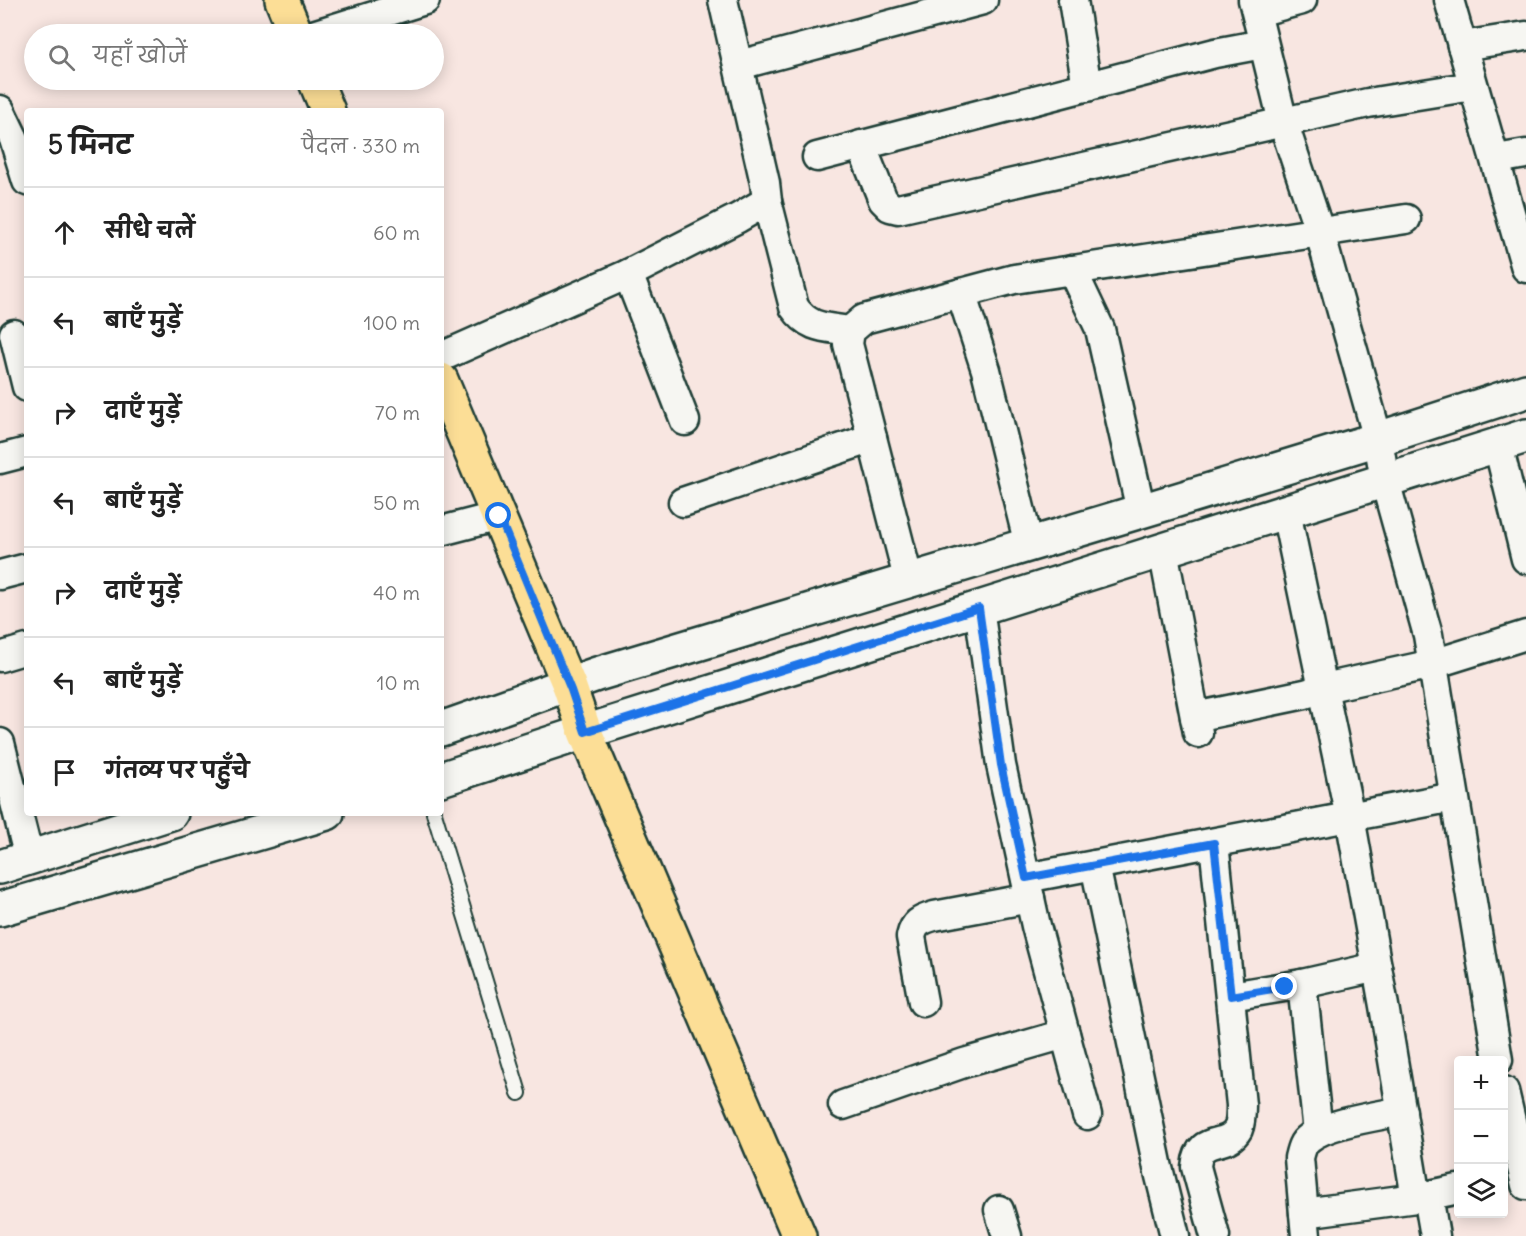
<!DOCTYPE html>
<html lang="hi">
<meta charset="utf-8">
<style>
body{margin:0;font-family:Delius,"Playpen Sans Deva",sans-serif;background:#f2f2f2;color:#222}
.controls{position:absolute;right:18px;bottom:18px;display:grid;overflow:hidden;border-radius:6px;box-shadow:0 3px 15px #0003}
.controls button{width:54px;height:54px;display:grid;place-items:center;padding:0;border:0;border-bottom:2px solid #e0e0e0;background:#fff;color:#222;font:30px sans-serif}
.stop{position:absolute;width:18px;height:18px;margin:-14px;border:4px solid #1a73e8;border-radius:50%;background:#fff}
.stop.end{background:#1a73e8;border-color:#fff;box-shadow:0 2px 6px #0008}
.list{margin:0;padding:0;list-style:none}
h2{display:flex;justify-content:space-between;align-items:center;height:78px;margin:0;padding:0 24px;font-size:26px}
h2 small{font-size:20px;font-weight:400;color:#767676}
.list li{display:grid;grid-template-columns:39px 1fr auto;gap:18px;align-items:center;box-sizing:border-box;height:90px;padding:0 24px;border-top:2px solid #e0e0e0}
.list b{display:block;font-size:22px;white-space:nowrap}
.list em{font-size:20px;font-style:normal;color:#767676}
.icon{flex:none;width:33px;height:33px;fill:none;stroke:currentColor;stroke-width:2;stroke-linecap:round;stroke-linejoin:round}
.map{position:relative;flex:none;width:1526px;height:1236px;overflow:hidden}
.search{position:absolute;background:#fff;box-shadow:0 3px 15px #0003;left:24px;top:24px;width:420px;height:66px;display:flex;align-items:center;gap:15px;box-sizing:border-box;padding:0 21px;border-radius:33px;color:#767676;font-size:22px}
.panel{position:absolute;background:#fff;box-shadow:0 3px 15px #0003;left:24px;top:108px;width:420px;height:708px;border-radius:6px}
.map>svg:first-child{display:block}
</style>
<div class="map">
<svg width="1526" height="1236" viewBox="0 0 1526 1236">
<rect width="100%" height="100%" fill="#f8e6e1"/>
<filter id="ink" filterUnits="userSpaceOnUse"><feTurbulence type="fractalNoise" baseFrequency=".0167" numOctaves="2"/><feDisplacementMap in="SourceGraphic" scale="12" xChannelSelector="R" yChannelSelector="G"/><feConvolveMatrix kernelMatrix="1 2 1 2 8 2 1 2 1" color-interpolation-filters="sRGB"/></filter>
<g filter="url(#ink)">
<g fill="none" stroke-linecap="round" stroke-linejoin="round">
<g stroke="#1f3d34" stroke-width="18">
<polyline id="service" points="434,813 519,1093"/>
</g>
<g stroke="#1f3d34" stroke-width="33">
<g id="minor">
<path d="M 723,0 L 765,183 L 767,201 L 794,307 C 809,329 825,327 850,331"/>
<polyline points="1073,0 1087,87"/>
<polyline points="1253,0 1283,122 1320,233 1343,315 1378,439 1385,481 1428,635 1498,1060"/>
<polyline points="1449,0 1526,268"/>
<polyline points="1257,12 1302,0"/>
<polyline points="316,34 425,0"/>
<polyline points="1462,46 1526,36"/>
<polyline points="739,65 983,0"/>
<polyline points="0,110 14,139 27,181"/>
<polyline points="861,145 883,200 890,207 898,209 1368,103 1473,86"/>
<polyline points="817,157 1215,53 1263,44"/>
<polyline points="1496,159 1526,154"/>
<polyline points="1072,270 1100,329 1141,511"/>
<polyline points="628,274 685,421"/>
<polyline points="961,293 986,370 1029,545"/>
<polyline points="14,334 27,387"/>
<polyline points="441,357 628,274 738,218 767,201"/>
<polyline points="1498,445 1526,559"/>
<polyline points="0,459 27,452"/>
<polyline points="683,502 872,438"/>
<polyline points="1286,512 1350,817 1384,1006 1416,1198"/>
<polyline points="441,531 499,516"/>
<polyline points="1163,550 1198,733"/>
<polyline points="0,575 27,568"/>
<polyline points="909,582 848,344 850,331 864,319 1014,279 1406,219"/>
<polyline points="979,608 1001,765 1036,926 1087,1115"/>
<polyline points="0,657 27,649"/>
<polyline points="1195,717 1305,694 1324,688 1433,664 1526,635"/>
<polyline points="0,743 29,858"/>
<path d="M 1214,843 L 1241,1105 C 1241,1113 1241,1122 1238,1129 C 1226,1151 1199,1132 1196,1167 L 1215,1236"/>
<polyline points="1095,865 1158,1168 1175,1236"/>
<polyline points="1026,878 1454,797"/>
<polyline points="1302,984 1318,1132"/>
<polyline points="1231,996 1302,984 1377,967"/>
<path d="M 923,1002 L 911,937 C 914,923 920,920 934,916 L 1030,898"/>
<polyline points="1504,1091 1526,1185"/>
<polyline points="843,1105 964,1063 1065,1034"/>
<polyline points="1428,1196 1435,1236"/>
<polyline points="999,1210 1007,1236"/>
<polyline points="1304,1213 1416,1198 1458,1189"/>
<path d="M 1306,1236 L 1299,1158 C 1301,1150 1302,1143 1309,1138 C 1327,1123 1378,1116 1402,1111"/>
</g>
</g>
<g stroke="#1f3d34" stroke-width="38">
<g id="tertiary">
<polyline points="441,729 597,674 1141,511 1378,439 1526,391"/>
<polyline points="441,779 585,732 1526,436"/>
<polyline points="0,867 171,813"/>
<polyline points="0,909 327,813"/>
</g>
</g>
<g stroke="#1f3d34" stroke-width="38">
<g id="primary">
<polyline points="282,0 296,34"/>
<polyline points="315,80 328,111"/>
<polyline points="441,380 569,685 585,732 799,1236"/>
</g>
</g>
<use href="#service" stroke="#f6f6f2" stroke-width="14"/>
<use href="#minor" stroke="#f6f6f2" stroke-width="28"/>
<use href="#tertiary" stroke="#f6f6f2" stroke-width="33"/>
<use href="#primary" stroke="#fcde96" stroke-width="33"/>
</g>
</g>
<g fill="none" stroke-linecap="round" stroke-linejoin="round" filter="url(#ink)">
<polyline stroke="#1a73e8" stroke-width="8" points="499,516 571,690 585,732 979,608 1001,765 1026,878 1214,843 1231,996 1285,987"/>
</g>
</svg>
<div class="controls">
<button>+</button>
<button>−</button>
<button><svg class="icon" aria-label="layers" viewBox="0 0 24 24"><path d="M12 4l9 5-9 5-9-5zM3 14l9 5 9-5"/></svg></button>
</div>
<div class="stop" style="left:499px;top:516px"></div>
<div class="stop end" style="left:1285px;top:987px"></div>
<div class="search"><svg class="icon" aria-label="search" viewBox="0 0 24 24"><circle cx="10" cy="10" r="6"/><path d="M15 15l6 6"/></svg>यहाँ खोजें</div>
<section class="panel">
<h2>5 मिनट<small>पैदल · 330 m</small></h2>
<ul class="list">
<li><svg class="icon" aria-label="ahead" viewBox="0 0 24 24"><path d="M12 20V5M6 11l6-6 6 6"/></svg><div><b>सीधे चलें</b></div><em>60 m</em></li>
<li><svg class="icon" aria-label="left" viewBox="0 0 24 24"><path d="M17 20v-9H6M10 6l-5 5 5 5"/></svg><div><b>बाएँ मुड़ें</b></div><em>100 m</em></li>
<li><svg class="icon" aria-label="right" viewBox="0 0 24 24"><path d="M7 20v-9h11M14 6l5 5-5 5"/></svg><div><b>दाएँ मुड़ें</b></div><em>70 m</em></li>
<li><svg class="icon" aria-label="left" viewBox="0 0 24 24"><path d="M17 20v-9H6M10 6l-5 5 5 5"/></svg><div><b>बाएँ मुड़ें</b></div><em>50 m</em></li>
<li><svg class="icon" aria-label="right" viewBox="0 0 24 24"><path d="M7 20v-9h11M14 6l5 5-5 5"/></svg><div><b>दाएँ मुड़ें</b></div><em>40 m</em></li>
<li><svg class="icon" aria-label="left" viewBox="0 0 24 24"><path d="M17 20v-9H6M10 6l-5 5 5 5"/></svg><div><b>बाएँ मुड़ें</b></div><em>10 m</em></li>
<li><svg class="icon" aria-label="arrive" viewBox="0 0 24 24"><path d="M6 21V4h12l-3 4 3 4H6"/></svg><div><b>गंतव्य पर पहुँचे</b></div></li>
</ul>
</section>
</div>
